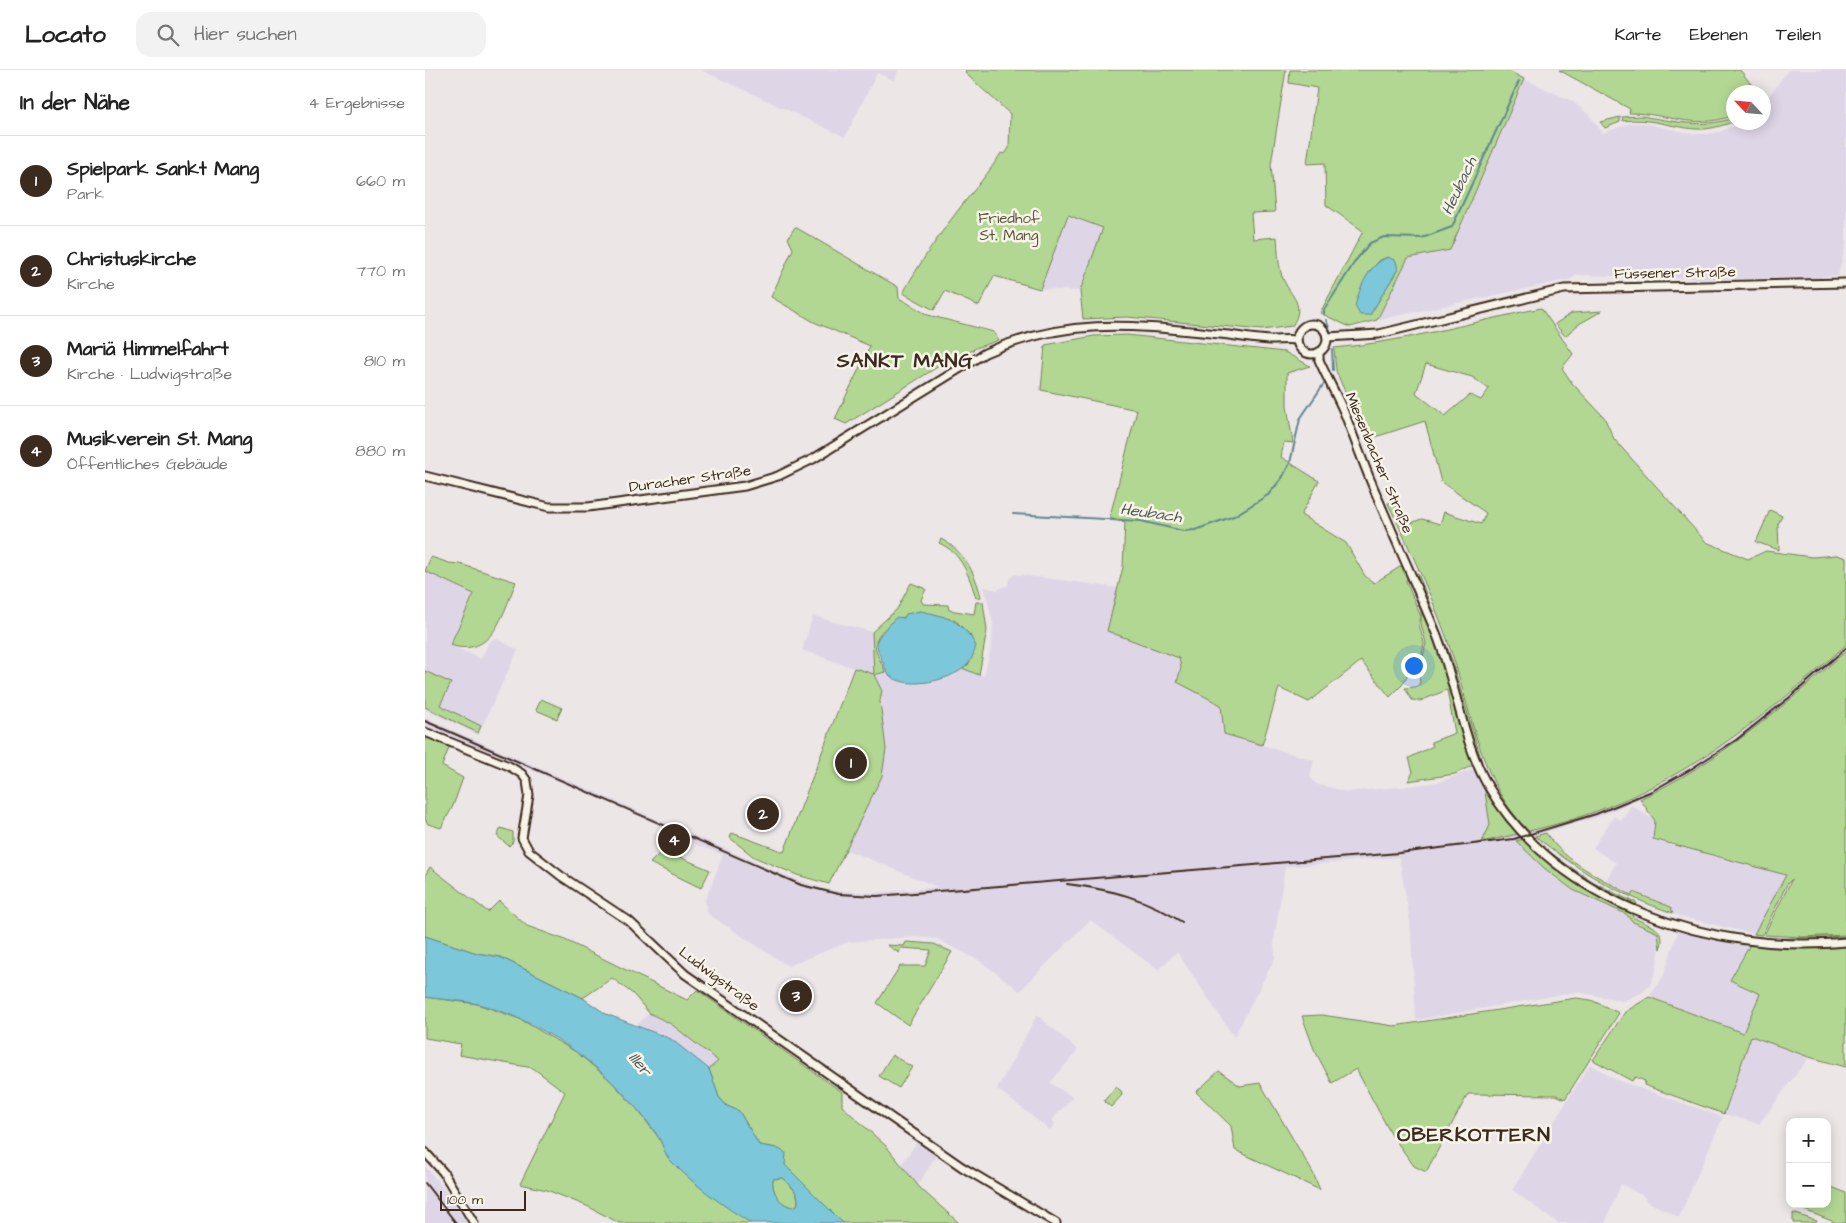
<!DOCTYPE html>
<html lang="de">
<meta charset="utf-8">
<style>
body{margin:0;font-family:"Architects Daughter",sans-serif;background:#f2f2f2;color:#222}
.controls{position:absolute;right:15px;bottom:15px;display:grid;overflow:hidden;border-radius:10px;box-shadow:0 2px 12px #0003}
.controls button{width:45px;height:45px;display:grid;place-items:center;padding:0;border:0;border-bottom:1px solid #e0e0e0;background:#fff;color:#222;font:25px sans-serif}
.compass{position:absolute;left:1301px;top:15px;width:45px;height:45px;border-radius:50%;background:#fff;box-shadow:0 2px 12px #0003;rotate:296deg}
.scale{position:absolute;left:15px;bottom:12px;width:86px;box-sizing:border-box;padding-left:5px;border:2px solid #3b2a1e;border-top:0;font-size:14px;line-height:18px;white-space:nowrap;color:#3b2a1e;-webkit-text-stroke:4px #f7f3e8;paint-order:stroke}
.you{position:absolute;left:988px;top:595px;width:18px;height:18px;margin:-12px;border:4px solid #fff;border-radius:50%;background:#1a73e8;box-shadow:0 0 0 8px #1a73e833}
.badge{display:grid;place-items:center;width:32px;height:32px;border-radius:50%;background:#3b2a1e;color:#fff;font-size:16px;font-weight:700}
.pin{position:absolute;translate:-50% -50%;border:2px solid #fff;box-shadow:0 1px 5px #0006}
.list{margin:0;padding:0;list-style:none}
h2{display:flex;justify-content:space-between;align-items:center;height:65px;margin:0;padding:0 20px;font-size:21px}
h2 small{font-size:16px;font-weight:400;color:#767676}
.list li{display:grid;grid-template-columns:32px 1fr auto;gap:15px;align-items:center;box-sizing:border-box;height:90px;padding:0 20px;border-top:1px solid #e0e0e0}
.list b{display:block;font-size:19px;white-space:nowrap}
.list p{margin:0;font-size:16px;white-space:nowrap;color:#767676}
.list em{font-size:16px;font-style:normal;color:#767676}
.icon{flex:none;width:28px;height:28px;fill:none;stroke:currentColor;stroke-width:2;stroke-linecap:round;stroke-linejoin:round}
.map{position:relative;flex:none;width:1421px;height:1153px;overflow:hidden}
header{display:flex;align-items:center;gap:30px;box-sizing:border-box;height:70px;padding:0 25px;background:#fff;border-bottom:1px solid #e0e0e0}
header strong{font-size:24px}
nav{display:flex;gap:28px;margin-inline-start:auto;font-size:18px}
.search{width:350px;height:45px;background:#f2f2f2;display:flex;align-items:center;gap:12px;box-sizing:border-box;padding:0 18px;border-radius:15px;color:#767676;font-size:19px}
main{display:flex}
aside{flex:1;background:#fff}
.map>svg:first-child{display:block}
</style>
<header>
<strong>Locato</strong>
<div class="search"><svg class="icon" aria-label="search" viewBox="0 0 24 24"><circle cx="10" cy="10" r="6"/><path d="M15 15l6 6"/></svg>Hier suchen</div>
<nav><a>Karte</a><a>Ebenen</a><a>Teilen</a></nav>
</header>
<main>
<aside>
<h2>In der Nähe<small>4 Ergebnisse</small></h2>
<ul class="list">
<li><span class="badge">1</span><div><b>Spielpark Sankt Mang</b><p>Park</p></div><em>660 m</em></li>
<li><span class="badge">2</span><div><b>Christuskirche</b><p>Kirche</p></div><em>770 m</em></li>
<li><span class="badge">3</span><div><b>Mariä Himmelfahrt</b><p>Kirche · Ludwigstraße</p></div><em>810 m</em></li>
<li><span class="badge">4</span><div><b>Musikverein St. Mang</b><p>Öffentliches Gebäude</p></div><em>880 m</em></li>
</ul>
</aside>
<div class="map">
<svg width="1421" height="1153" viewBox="0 0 1421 1153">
<rect width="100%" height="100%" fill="#ece6e7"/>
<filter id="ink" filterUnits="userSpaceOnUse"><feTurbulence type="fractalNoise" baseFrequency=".02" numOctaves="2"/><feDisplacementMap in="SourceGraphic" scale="10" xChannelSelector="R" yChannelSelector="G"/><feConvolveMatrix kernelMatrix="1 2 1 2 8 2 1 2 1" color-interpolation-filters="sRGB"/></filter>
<g filter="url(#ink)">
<g fill="#ded6e6">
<polygon points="276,0 473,0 470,11 452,3 420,67"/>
<polygon points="1363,0 1421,0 1421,174 1413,206 1397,206 1397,209 1374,210 1362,208 1294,209 1151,205 1146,209 952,250 983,188 1025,180 1099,9 1147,31 1164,45 1178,63 1206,53 1218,53 1269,64 1282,64 1294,62 1316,53 1338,52 1339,33"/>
<polygon points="642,145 678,158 655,221 618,219 615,217"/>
<polygon points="0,501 49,524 25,575 56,589 64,572 70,568 93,580 53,665 0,639"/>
<polygon points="590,504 694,518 682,561 754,588 756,598 752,612 797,635 799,664 889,690 885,707 891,714 922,722 983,716 1014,712 1050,699 1059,715 1065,755 1057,771 1119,758 1170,742 1226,719 1265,697 1309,668 1364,625 1421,575 1421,581 1367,629 1312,672 1267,701 1228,723 1172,747 1091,771 1119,798 1148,820 1201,844 1209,852 1233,863 1235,879 1230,903 1225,915 1218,922 1198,931 1152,922 991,950 985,851 974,787 860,797 849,871 850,888 809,967 752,882 733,900 665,850 595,921 555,891 512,869 490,867 423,872 363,896 283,844 280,830 298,785 262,771 263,769 203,741 0,655 0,648 362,806 402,820 451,823 513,817 420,779 457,706 457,621 448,605 377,580 388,546 447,562 449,605 460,602 472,611 529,606 537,598 559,606 567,574 568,553 559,517 572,520 583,515 584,509"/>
<polygon points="1206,735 1230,751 1228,770 1361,805 1329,864 1257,847 1248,843 1246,837 1232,831 1208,822 1206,825 1180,812 1191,793 1168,778 1189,746 1196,751"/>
<polygon points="1254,858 1326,873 1305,910 1335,924 1318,963 1224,927 1238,907"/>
<polygon points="224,943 246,954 293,992 284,999 246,969 210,957"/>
<polygon points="612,945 653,980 625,1013 648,1027 627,1050 630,1054 625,1060 572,1019"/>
<polygon points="1326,966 1384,987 1334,1054 1299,1044"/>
<polygon points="1165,994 1189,1009 1298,1047 1254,1147 1221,1131 1220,1127 1196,1114 1180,1153 1133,1153 1087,1120"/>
<polygon points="492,1072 511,1086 493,1115 476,1095"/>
<polygon points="0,1096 25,1127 42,1153 0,1153"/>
</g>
<g fill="#b2d792" stroke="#768058" fill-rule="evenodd">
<path d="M 541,0 L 861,0 L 846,94 L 850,142 L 826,143 L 828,169 L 852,167 C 853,179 853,192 856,203 C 862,225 883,232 867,256 L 837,260 L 702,247 L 658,249 L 655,221 L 678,158 L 643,145 L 615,219 L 569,206 L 554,236 L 520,221 L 509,240 L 478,223 C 494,194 514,165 534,139 C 549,120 564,103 576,83 L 580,84 L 584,78 L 585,44 L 540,3 Z"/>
<path d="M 865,0 L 1082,0 L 1099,9 L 1025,180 L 983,188 L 952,250 L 925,257 L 895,243 L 938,161 L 901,135 L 900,93 L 882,94 L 892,18 L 864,13 ZM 963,187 L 973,199 L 945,245 L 944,202 L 955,190 Z"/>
<path d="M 1134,0 L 1315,0 L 1332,22 L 1308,22 L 1307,46 C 1266,60 1243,43 1204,43 L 1205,39 Z"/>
<path d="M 1216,46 C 1248,51 1277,59 1308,48 L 1308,52 C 1296,56 1284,60 1270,59 C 1245,57 1223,47 1198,51 L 1197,47 Z"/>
<polygon points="1195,47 1195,52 1180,58 1175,52"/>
<polygon points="370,157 473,217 474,228 503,245 569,262 574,270 551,278 517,299 514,296 421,354 410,349 445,276 389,252 346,227 368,179 363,168"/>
<path d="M 1116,238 L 1148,284 L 1137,298 L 1147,313 L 1179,347 L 1189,369 L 1281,472 L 1323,489 L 1341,481 L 1387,487 L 1412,485 L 1421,488 L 1421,575 C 1324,661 1234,732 1104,761 C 1057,716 1048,650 1029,590 C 1012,536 987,484 963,433 L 970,432 L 980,455 L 997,449 L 1015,454 L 1019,442 L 1056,454 L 1061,443 L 1016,412 L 1000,351 L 941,370 L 911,301 L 909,278 C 979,272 1047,252 1116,238 ZM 1001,294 L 1047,307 L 1064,319 L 1056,330 L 1045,325 L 1020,346 L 991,323 Z"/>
<polygon points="1177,241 1154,254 1140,266 1130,254 1147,243"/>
<polygon points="702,265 860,282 885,296 862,303 862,336 868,373 859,372 856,387 894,411 876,445 921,473 940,506 949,513 978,495 983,506 981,511 996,547 994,555 999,573 994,602 984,602 977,615 965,627 936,591 884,632 854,618 837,675 799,664 796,635 752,612 756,598 754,588 682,561 698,497 700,452 684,450 712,340 616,320 620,275 669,266"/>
<polygon points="1345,440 1357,446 1353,454 1354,480 1331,472"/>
<path d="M 516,469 C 539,481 550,502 556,527 L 551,528 C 544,506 537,483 514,473 Z"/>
<path d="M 6,487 L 24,493 L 35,494 L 91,512 C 78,543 68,589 25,575 L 49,524 L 0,501 Z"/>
<polygon points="993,503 1027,590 1057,692 1055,693 1025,591 990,504"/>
<polygon points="984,507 1020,593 1048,695 1030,704 983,711 988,702 984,688 1008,676 1006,672 1030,663 1022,620 995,631 987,630 980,618 991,617 995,613 994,605 1001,573 996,554 996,541 983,511"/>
<path d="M 486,513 L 501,519 L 496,530 L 498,534 L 523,535 L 524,540 L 549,544 L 551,532 L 558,532 L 562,560 L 554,605 L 537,598 L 544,594 L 546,566 L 531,551 L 495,541 C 479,546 446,559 451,580 C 453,587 458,595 460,602 L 449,605 L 457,621 L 455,631 L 461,679 L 457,706 L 404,814 L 372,805 L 329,787 L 305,768 L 307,763 L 359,782 L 429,598 L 449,604 L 447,562 L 472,539 Z"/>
<path d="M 1421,581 L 1421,865 L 1377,867 L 1339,865 L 1367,809 L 1362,814 L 1337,865 L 1329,864 L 1361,805 L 1228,769 L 1230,751 L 1215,729 C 1292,693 1357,638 1421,581 Z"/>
<polygon points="0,601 26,613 15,635 56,656 53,663 0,637"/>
<polygon points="116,629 137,638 132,649 111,640"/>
<polygon points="0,664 25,675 17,696 38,708 28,736 16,758 3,754 0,749"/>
<polygon points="1059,715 1080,749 1093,764 1057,772 1065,755"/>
<polygon points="76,758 88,762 88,772 84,776 72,766"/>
<path d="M 1121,763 C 1141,793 1176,808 1206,825 L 1208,822 L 1246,837 L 1248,843 C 1192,824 1157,803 1110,766 Z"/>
<path d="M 1107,767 C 1139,795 1173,817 1212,833 L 1211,836 C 1172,818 1137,798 1107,767 Z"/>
<path d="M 1099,769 L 1144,807 L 1209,842 L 1207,846 C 1220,856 1244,856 1235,879 L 1233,863 L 1208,852 L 1201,844 L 1148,820 L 1119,798 L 1091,771 Z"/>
<polygon points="238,780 285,800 276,818 225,793"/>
<polygon points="5,797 63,842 74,831 102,856 138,869 262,930 272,920 417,1022 417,1036 461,1076 495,1118 534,1153 418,1153 360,1095 352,1078 334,1075 314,1041 302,1036 294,1027 284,999 293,991 246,954 224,943 208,924 187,908 158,928 75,887 52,883 0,866 0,806"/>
<polygon points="1421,866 1421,869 1378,872 1339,869"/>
<polygon points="481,872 509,874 527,882 483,955 452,933 475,896 500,896 506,880 476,878 474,883 462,875 479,876"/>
<polygon points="1326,873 1378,878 1421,875 1421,997 1384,987 1326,966 1299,1044 1219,1015 1220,1011 1210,1007 1207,1011 1168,990 1200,942 1224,927 1318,963 1335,924 1305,910"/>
<polygon points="0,927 52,934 95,949 151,982 184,1009 212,1039 234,1068 244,1089 270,1113 326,1153 194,1153 164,1137 122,1120 95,1114 140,1022 108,998 34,985 36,974 0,968"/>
<polygon points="1151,928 1166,930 1194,943 1140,1029 1131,1025 1043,1024 1001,1102 989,1096 966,1064 931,999 907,1013 889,979 877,946 897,945 969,956"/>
<polygon points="467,985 487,997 474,1018 454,1006"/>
<polygon points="794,1001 815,1016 835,1013 888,1103 895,1120 810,1080 806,1056 771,1022"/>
<polygon points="691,1016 696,1021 697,1025 686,1037 679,1031"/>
<path d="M 357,1108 C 365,1115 374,1122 373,1134 L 369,1137 C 355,1136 346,1122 348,1109 Z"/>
<polygon points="1402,1115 1421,1123 1421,1153 1412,1153 1369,1136 1402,1134"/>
<polygon points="1368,1143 1392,1151 1391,1153 1368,1153"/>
</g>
<g fill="#7bc7da" stroke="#61888f" fill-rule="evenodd">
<path d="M 963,187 L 971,191 L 973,199 L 945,245 L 935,245 L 930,236 C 935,217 943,195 963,187 Z"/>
<path d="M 495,541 C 522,546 538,551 551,576 C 549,582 547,590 543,594 C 530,609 491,618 472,610 C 461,606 461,599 457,590 C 448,569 451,570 465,554 C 468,551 468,549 472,547 L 479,548 L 481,544 Z"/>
<path d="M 0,866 L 52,883 L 75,887 L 158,928 L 181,944 L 246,969 L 284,999 L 294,1027 L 302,1036 L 314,1041 L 334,1075 L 352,1078 L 361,1083 L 360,1095 L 418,1153 L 326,1153 C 298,1136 268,1114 245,1090 C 240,1085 238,1076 235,1070 C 229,1059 220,1049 212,1039 C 172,991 114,950 53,934 C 36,930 17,930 0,927 ZM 357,1108 C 366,1115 374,1122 373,1134 L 369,1137 C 356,1136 346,1122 348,1109 Z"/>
</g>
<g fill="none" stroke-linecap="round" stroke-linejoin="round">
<g stroke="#61888f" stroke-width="2">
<polyline points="899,244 899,240 931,190 945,173 959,167 997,168 1027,157 1094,11"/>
<polyline points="901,250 905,260"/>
<polyline points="907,279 908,300"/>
<polyline points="588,444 716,451 758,461 770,460 809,446 843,425 857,408 865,393 875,349 900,312"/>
</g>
<g stroke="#3b2a1e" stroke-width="11">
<g id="secondary">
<circle cx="887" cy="269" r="15"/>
<polyline points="902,267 954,264 1139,219 1421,213"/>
<path d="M 894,282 L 894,290 C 902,308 911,324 919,342 C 929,367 938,393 949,419 C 969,467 991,515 1011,563 C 1031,612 1037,671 1063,716 C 1132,835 1290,885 1421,872"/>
<path d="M 0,406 L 124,437 L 163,437 L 320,416 L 353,406 L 388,389 L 560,283 C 646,245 714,256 804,265 C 817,267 831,269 845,270 C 854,270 863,269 872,270"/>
<polyline points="0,662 84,696 97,704 102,711 104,725 97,768 104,781 136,806 204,851 260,904 537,1097 631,1153"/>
<polyline points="0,1082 18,1102 49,1153"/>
</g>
</g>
<use href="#secondary" stroke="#f7f3e8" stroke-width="7"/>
<g stroke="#3b2a1e" stroke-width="2">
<polyline points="0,651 376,815 413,824 452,826 974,783 1089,769 1171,744 1227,721 1266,699 1311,670 1365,627 1421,578"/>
<path d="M 642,814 C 687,820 718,827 757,852"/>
<polyline points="0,1113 31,1153"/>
</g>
</g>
</g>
<g text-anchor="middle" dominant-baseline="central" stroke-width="5" stroke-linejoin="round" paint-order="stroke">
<g font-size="15" fill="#59553b" stroke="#f7f3e8">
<text x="584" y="148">Friedhof<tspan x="584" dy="17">St. Mang</tspan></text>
</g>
<g font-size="15" fill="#3b2a1e" stroke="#f7f3e8">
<text transform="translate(1250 203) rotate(-1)">Füssener Straße</text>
<text transform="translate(954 393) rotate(67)">Miesenbacher Straße</text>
<text transform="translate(265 409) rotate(-8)">Duracher Straße</text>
<text transform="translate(294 909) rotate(37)">Ludwigstraße</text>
</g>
<g font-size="16" font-style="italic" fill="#4e5956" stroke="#f7f3e8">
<text transform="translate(1034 116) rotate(-65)">Heubach</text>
<text transform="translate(726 443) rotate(8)">Heubach</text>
<text transform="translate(215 994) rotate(50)">Iller</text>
</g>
<g font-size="20" font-weight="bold" letter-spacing="1" fill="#3b2a1e" stroke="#f7f3e8">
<text x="480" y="291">SANKT MANG</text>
<text x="1049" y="1065">OBERKOTTERN</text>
</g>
</g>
</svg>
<div class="controls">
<button>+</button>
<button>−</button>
</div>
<svg class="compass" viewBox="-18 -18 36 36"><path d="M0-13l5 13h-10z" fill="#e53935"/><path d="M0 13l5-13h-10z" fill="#767676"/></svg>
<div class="scale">100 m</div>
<div class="you"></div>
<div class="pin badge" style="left:426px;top:693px">1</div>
<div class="pin badge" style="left:338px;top:744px">2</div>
<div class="pin badge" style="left:371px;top:926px">3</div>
<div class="pin badge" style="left:249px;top:770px">4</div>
</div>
</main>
